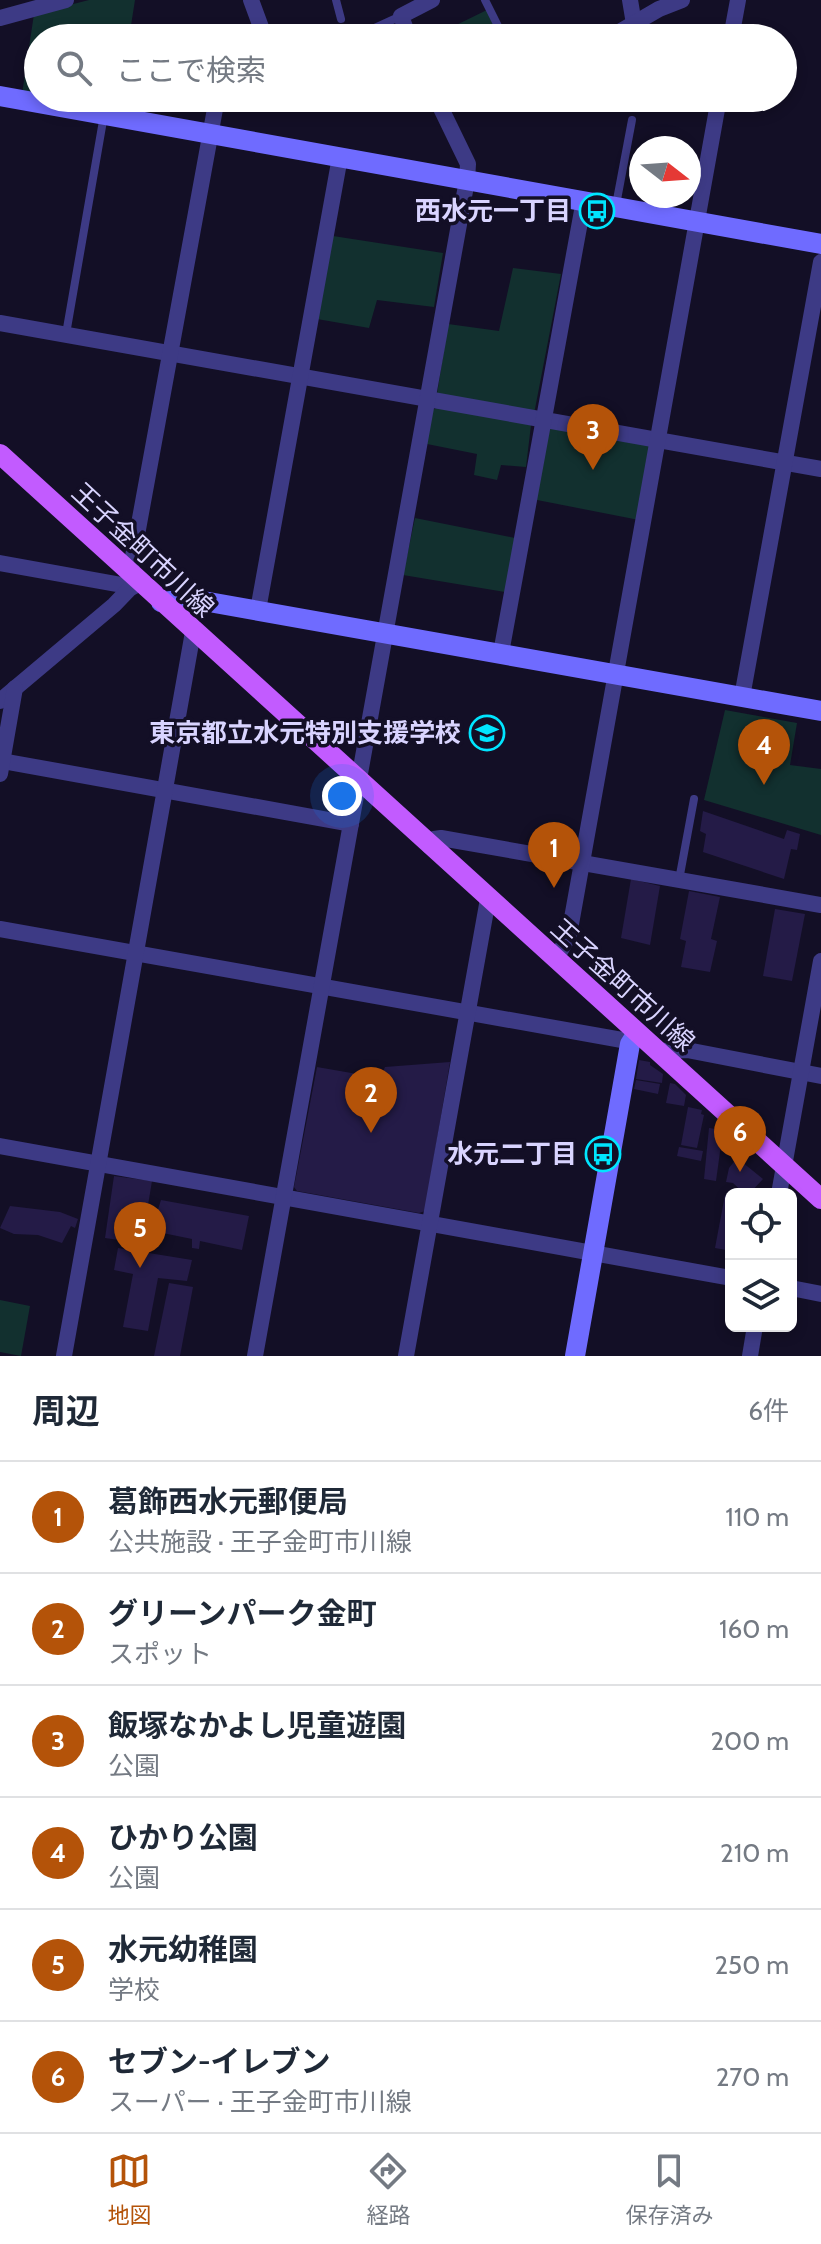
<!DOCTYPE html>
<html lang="ja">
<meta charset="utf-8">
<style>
body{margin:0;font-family:Cabin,"Noto Sans JP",sans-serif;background:#f2f2f3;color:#1f2937}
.controls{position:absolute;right:24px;bottom:24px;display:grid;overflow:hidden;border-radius:12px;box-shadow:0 4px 12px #0003}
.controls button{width:72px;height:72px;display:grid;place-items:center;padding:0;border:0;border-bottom:2px solid #e0e1e3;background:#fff;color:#1f2937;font:40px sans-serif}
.compass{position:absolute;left:629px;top:136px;width:72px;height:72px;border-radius:50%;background:#fff;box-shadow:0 4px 12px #0003;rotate:107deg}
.you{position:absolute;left:342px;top:796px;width:28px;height:28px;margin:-20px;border:6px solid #fff;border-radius:50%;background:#1a73e8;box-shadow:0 0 0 12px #1a73e833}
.badge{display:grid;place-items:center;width:52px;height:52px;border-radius:50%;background:#b45309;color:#fff;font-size:26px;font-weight:700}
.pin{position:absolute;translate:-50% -66px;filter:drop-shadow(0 2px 4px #0008)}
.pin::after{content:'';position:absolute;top:42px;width:28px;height:24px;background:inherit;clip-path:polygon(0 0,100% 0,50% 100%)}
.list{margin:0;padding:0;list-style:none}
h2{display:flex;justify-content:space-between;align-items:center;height:104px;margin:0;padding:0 32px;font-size:34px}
h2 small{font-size:26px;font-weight:400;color:#747a83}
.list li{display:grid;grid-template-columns:52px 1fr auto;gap:24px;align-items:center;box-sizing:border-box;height:112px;padding:0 32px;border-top:2px solid #e0e1e3}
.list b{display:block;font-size:30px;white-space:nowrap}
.list p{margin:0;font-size:26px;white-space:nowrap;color:#747a83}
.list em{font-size:26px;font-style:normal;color:#747a83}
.icon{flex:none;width:44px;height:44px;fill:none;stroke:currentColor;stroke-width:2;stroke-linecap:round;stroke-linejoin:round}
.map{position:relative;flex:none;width:821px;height:1356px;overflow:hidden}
.search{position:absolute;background:#fff;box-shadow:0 4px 12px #0003;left:24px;right:24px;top:24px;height:88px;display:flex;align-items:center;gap:20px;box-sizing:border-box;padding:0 28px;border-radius:44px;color:#747a83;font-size:30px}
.sheet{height:776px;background:#fff}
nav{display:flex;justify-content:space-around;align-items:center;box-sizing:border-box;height:112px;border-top:2px solid #e0e1e3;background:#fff;font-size:22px;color:#747a83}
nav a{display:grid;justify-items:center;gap:4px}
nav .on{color:#b45309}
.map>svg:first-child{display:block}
</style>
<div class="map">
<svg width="821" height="1356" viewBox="0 0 821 1356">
<rect width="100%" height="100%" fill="#130f26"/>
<g fill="#12302f">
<polygon points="89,0 135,0 129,38 38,38 38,97 22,94 34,14"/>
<polygon points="487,10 500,38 455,38 450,28"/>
<polygon points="333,236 443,253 434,307 377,300 369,328 317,319"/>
<polygon points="513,268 561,274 534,414 437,394 448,324 499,331"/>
<polygon points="441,406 531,425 526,467 501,465 497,480 474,475 477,454 427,444 432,410"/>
<polygon points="547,424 654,442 639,520 532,499"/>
<polygon points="415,518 515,538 505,592 403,575"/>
<polygon points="725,710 797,723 790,765 821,769 821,835 704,800"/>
<polygon points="0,1300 30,1306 21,1356 0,1352"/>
</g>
<g fill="#241b47">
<polygon points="703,811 784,839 787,830 800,834 797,850 791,849 784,879 703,852 706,834 700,831"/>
<polygon points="631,879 660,886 650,945 621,938"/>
<polygon points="689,891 720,897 711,939 717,941 710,972 681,967 686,941 680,939"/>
<polygon points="775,909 805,914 792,981 763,976"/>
<polygon points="639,1060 650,1062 650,1065 663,1074 662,1083 636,1079"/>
<polygon points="450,1062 425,1211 419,1213 297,1191 294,1187 317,1067 380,1078 385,1067"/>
<polygon points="636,1080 660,1084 658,1094 634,1089"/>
<polygon points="670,1083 675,1084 686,1095 684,1106 666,1103"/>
<polygon points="688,1107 702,1110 701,1114 704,1115 697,1148 681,1145"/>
<polygon points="709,1128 723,1130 716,1181 704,1179"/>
<polygon points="679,1147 703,1151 701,1161 677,1156"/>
<polygon points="737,1158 763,1179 749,1194 745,1194 733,1183 726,1182 729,1168"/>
<polygon points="114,1176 152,1181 146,1217 155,1219 161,1200 249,1216 242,1250 200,1241 199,1249 192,1248 192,1239 143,1229 139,1243 105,1238"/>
<polygon points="725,1195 731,1196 731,1251 715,1248"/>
<polygon points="10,1206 60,1212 78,1219 75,1228 71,1226 62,1243 38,1235 14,1234 0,1228"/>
<polygon points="118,1248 192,1260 187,1281 158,1278 148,1331 123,1327 133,1274 114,1270"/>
<polygon points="169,1283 193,1287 180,1356 154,1356"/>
</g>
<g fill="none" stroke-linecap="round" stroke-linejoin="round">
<g stroke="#3d3a85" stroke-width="8">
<polyline points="336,0 341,19"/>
<polyline points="485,0 504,38"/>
<polyline points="353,38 401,16"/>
<polyline points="684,98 718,104"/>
<polyline points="616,205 632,120"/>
<polyline points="66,334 104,115"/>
<polyline points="679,880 694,799"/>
</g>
<g stroke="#3d3a85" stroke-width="16">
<polyline points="251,0 265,38"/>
<polyline points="630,0 634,24"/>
<polyline points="0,18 66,0"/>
<polyline points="409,38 401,16 432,0"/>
<polyline points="609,38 659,9 682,0"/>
<polyline points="731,38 738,0"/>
<polyline points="0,323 821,469"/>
<polyline points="0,563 133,587"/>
<polyline points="130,573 217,98"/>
<polyline points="258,610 340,157"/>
<polyline points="501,653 584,200"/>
<polyline points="742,697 821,262"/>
<polyline points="0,701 114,605 138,580"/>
<polyline points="2,761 351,824"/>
<polyline points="0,774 15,688"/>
<polyline points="429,846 434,839 441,838 821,905"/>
<polyline points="0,929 622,1040 630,1044"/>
<polyline points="556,959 569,935 719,98"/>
<polyline points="657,1051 687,1050 821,1076"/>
<polyline points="0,1146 731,1278"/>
<polyline points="779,1194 821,961"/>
<polyline points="791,1288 821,1294"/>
<polyline points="64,1356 193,632"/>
<polyline points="255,1356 467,180 468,164 436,98"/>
<polyline points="406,1356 488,899"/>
<polyline points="750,1356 755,1326"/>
</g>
<g stroke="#6f6bff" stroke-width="20">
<polyline points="0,96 821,244"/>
<polyline points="161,602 192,599 821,711"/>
<polyline points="575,1356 630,1044 637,1033"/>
</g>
<polyline stroke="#c25bff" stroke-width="20" points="0,454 821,1199"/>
</g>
<defs>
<g id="bus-ring" transform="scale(1.8)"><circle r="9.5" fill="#130f26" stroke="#00e5ff" stroke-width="1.5"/><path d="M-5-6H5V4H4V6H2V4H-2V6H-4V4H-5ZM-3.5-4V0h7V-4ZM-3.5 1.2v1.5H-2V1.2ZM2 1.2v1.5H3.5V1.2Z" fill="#00e5ff"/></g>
<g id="school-ring" transform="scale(1.8)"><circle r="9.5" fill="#130f26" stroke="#00e5ff" stroke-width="1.5"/><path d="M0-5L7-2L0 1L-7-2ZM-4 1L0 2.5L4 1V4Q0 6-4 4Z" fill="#00e5ff"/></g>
</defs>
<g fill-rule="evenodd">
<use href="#bus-ring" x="597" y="211"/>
<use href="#school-ring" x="487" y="733"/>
<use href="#bus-ring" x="603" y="1154"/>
</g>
<g text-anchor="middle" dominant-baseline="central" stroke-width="7" stroke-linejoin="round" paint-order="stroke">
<g font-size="26" font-weight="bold" fill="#d9d4ff" stroke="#130f26" text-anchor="end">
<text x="571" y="211">西水元一丁目</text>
<text x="461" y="733">東京都立水元特別支援学校</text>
<text x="577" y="1154">水元二丁目</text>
</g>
<g font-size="26" fill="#d9d4ff" stroke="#130f26">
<text transform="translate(143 550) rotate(43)">王子金町市川線</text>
<text transform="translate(623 985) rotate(42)">王子金町市川線</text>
</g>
</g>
</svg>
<div class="controls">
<button><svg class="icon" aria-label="locate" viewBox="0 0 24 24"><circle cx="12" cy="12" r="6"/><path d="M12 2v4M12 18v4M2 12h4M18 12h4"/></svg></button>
<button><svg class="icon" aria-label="layers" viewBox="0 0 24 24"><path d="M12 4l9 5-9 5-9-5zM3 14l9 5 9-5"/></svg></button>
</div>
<svg class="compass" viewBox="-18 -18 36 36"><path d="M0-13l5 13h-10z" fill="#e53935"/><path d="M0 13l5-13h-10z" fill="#747a83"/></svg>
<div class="you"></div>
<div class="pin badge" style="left:554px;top:888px">1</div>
<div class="pin badge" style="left:371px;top:1133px">2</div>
<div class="pin badge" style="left:593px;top:470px">3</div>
<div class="pin badge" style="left:764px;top:785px">4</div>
<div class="pin badge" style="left:140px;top:1268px">5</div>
<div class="pin badge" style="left:740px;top:1172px">6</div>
<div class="search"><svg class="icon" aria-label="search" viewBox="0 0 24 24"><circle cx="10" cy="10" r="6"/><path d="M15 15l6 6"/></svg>ここで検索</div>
</div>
<section class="sheet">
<h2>周辺<small>6件</small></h2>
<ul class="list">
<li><span class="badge">1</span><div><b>葛飾西水元郵便局</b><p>公共施設 · 王子金町市川線</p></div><em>110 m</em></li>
<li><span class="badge">2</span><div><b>グリーンパーク金町</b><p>スポット</p></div><em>160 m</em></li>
<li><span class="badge">3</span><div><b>飯塚なかよし児童遊園</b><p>公園</p></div><em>200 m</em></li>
<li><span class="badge">4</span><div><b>ひかり公園</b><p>公園</p></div><em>210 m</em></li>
<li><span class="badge">5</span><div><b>水元幼稚園</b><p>学校</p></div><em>250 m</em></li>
<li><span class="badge">6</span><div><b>セブン-イレブン</b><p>スーパー · 王子金町市川線</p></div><em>270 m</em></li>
</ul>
</section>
<nav>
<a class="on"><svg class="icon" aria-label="map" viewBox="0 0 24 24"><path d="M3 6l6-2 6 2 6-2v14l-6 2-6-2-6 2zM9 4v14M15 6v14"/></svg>地図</a>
<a><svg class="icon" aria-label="directions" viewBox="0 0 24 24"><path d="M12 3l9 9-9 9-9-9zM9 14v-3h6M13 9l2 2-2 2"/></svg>経路</a>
<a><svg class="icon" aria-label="saved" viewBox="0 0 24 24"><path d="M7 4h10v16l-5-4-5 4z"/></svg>保存済み</a>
</nav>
